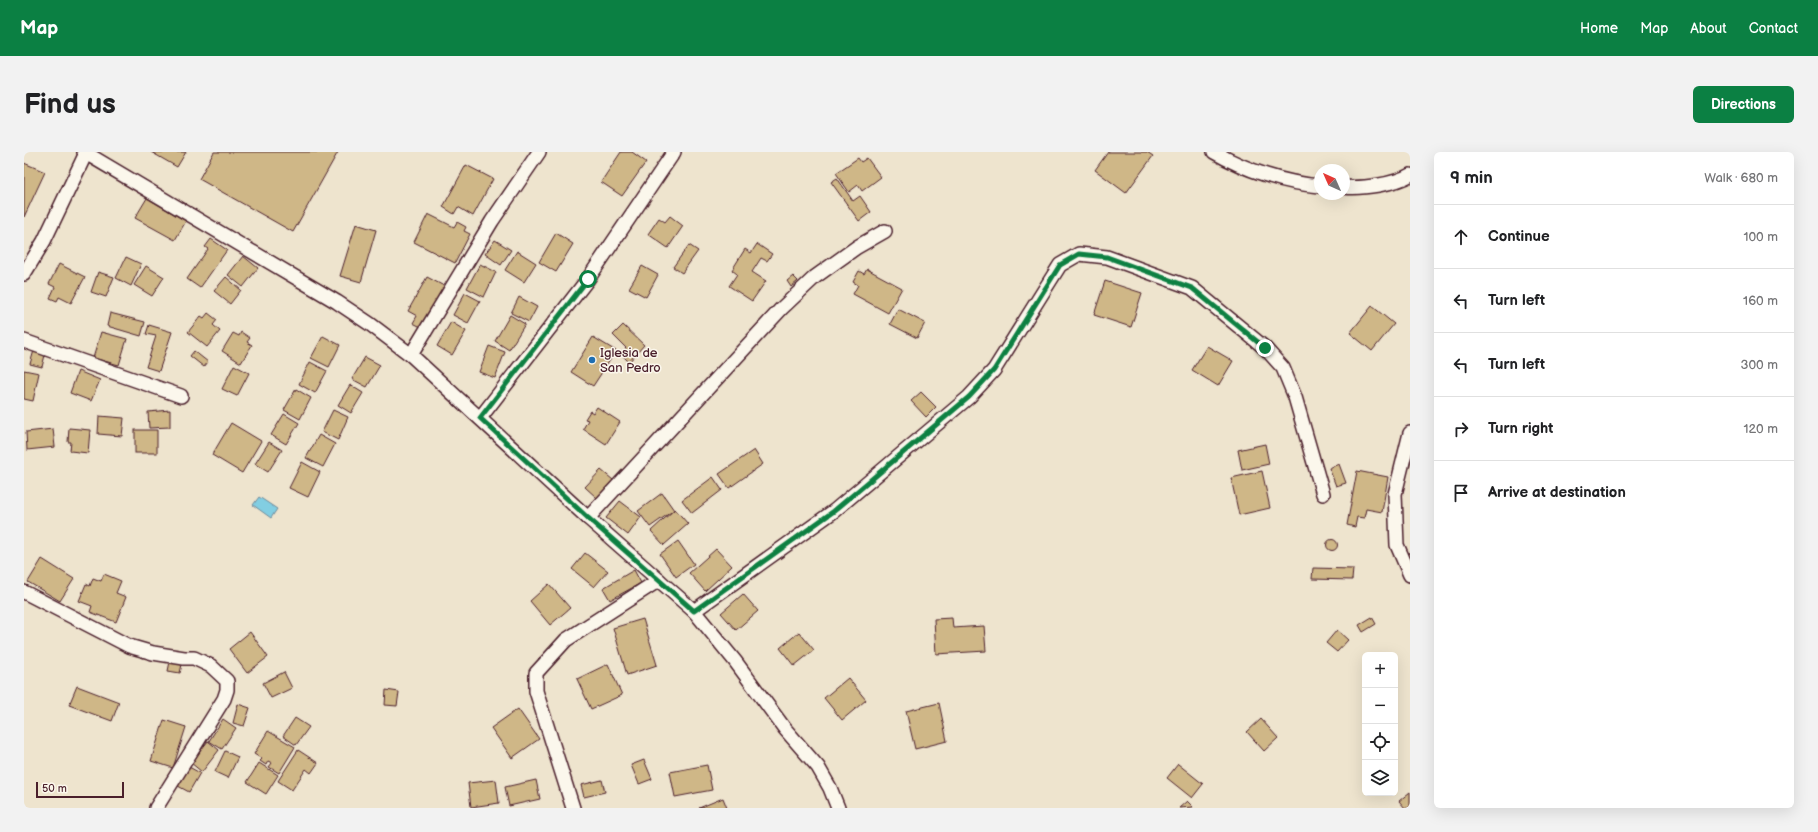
<!DOCTYPE html>
<meta charset="utf-8">
<style>
body{margin:0;font-family:"Balsamiq Sans",sans-serif;background:#f2f2f2;color:#202124}
.controls{position:absolute;right:12px;bottom:12px;display:grid;overflow:hidden;border-radius:6px;box-shadow:0 4px 16px #0002}
.controls button{width:36px;height:36px;display:grid;place-items:center;padding:0;border:0;border-bottom:1px solid #e0e0e0;background:#fff;color:#202124;font:20px sans-serif}
.compass{position:absolute;left:1290px;top:12px;width:36px;height:36px;border-radius:50%;background:#fff;box-shadow:0 4px 16px #0002;rotate:315deg}
.scale{position:absolute;left:12px;bottom:10px;width:88px;box-sizing:border-box;padding-left:4px;border:2px solid #4a1f2b;border-top:0;font-size:11px;line-height:14px;white-space:nowrap;color:#4a1f2b;-webkit-text-stroke:3px #fbf7ec;paint-order:stroke}
.stop{position:absolute;width:12px;height:12px;margin:-9px;border:3px solid #0b8043;border-radius:50%;background:#fff}
.stop.end{background:#0b8043;border-color:#fff;box-shadow:0 1px 4px #0008}
.list{margin:0;padding:0;list-style:none}
h2{display:flex;justify-content:space-between;align-items:center;height:52px;margin:0;padding:0 16px;font-size:17px}
h2 small{font-size:13px;font-weight:400;color:#757577}
.list li{display:grid;grid-template-columns:26px 1fr auto;gap:12px;align-items:center;box-sizing:border-box;height:64px;padding:0 16px;border-top:1px solid #e0e0e0}
.list b{display:block;font-size:15px;white-space:nowrap}
.list em{font-size:13px;font-style:normal;color:#757577}
.icon{flex:none;width:22px;height:22px;fill:none;stroke:currentColor;stroke-width:2;stroke-linecap:round;stroke-linejoin:round}
.map{position:relative;flex:none;width:1386px;height:656px;overflow:hidden;border-radius:6px}
header{display:flex;align-items:center;gap:24px;box-sizing:border-box;height:56px;padding:0 20px;background:#0b8043;color:#fff}
header strong{font-size:19px}
nav{display:flex;gap:22px;margin-inline-start:auto;font-size:14px}
.intro{display:flex;align-items:center;justify-content:space-between;box-sizing:border-box;height:96px;padding:0 24px}
h1{margin:0;font-size:28px}
.button{padding:10px 18px;border-radius:6px;background:#0b8043;color:#fff;font-size:14px;font-weight:700}
main{display:flex;gap:24px;padding:0 24px}
aside{flex:1;background:#fff;border-radius:6px;box-shadow:0 4px 16px #0002}
.map>svg:first-child{display:block}
</style>
<header>
<strong>Map</strong>
<nav><a>Home</a><a>Map</a><a>About</a><a>Contact</a></nav>
</header>
<div class="intro"><h1>Find us</h1><a class="button">Directions</a></div>
<main>
<div class="map">
<svg width="1386" height="656" viewBox="0 0 1386 656">
<rect width="100%" height="100%" fill="#eee4ce"/>
<filter id="ink" filterUnits="userSpaceOnUse"><feTurbulence type="fractalNoise" baseFrequency=".025" numOctaves="2"/><feDisplacementMap in="SourceGraphic" scale="8" xChannelSelector="R" yChannelSelector="G"/><feConvolveMatrix kernelMatrix="1 2 1 2 8 2 1 2 1" color-interpolation-filters="sRGB"/></filter>
<g filter="url(#ink)">
<polygon fill="#82cee2" stroke="#6c8899" points="235,345 253,357 247,366 229,353"/>
<g fill="#cfb787" stroke="#4a1f2b">
<polygon points="127,0 162,0 153,15"/>
<polygon points="190,0 314,0 269,80 175,27"/>
<polygon points="597,0 608,0 622,10 598,44 577,30"/>
<polygon points="1084,0 1123,0 1129,4 1102,41 1071,18"/>
<polygon points="834,6 837,10 843,6 857,25 838,39 834,33 825,40 812,21"/>
<polygon points="0,11 21,20 0,65"/>
<polygon points="442,13 469,27 449,64 434,55 430,62 419,55"/>
<polygon points="813,26 829,49 836,44 847,60 835,69 807,30"/>
<polygon points="123,46 162,69 151,88 111,66"/>
<polygon points="404,62 430,75 433,70 442,75 440,79 446,82 431,111 390,90"/>
<polygon points="646,64 659,74 644,96 624,82 635,66 641,70"/>
<polygon points="332,72 352,78 337,130 316,124"/>
<polygon points="532,81 549,92 532,120 515,110"/>
<polygon points="187,87 203,98 176,136 163,127 184,97 181,95"/>
<polygon points="471,88 487,98 477,113 461,102"/>
<polygon points="733,92 748,102 743,109 737,106 728,120 742,129 728,149 705,134 713,122 708,118 721,97 727,101"/>
<polygon points="665,93 674,99 658,121 649,115"/>
<polygon points="493,99 512,111 500,130 481,118"/>
<polygon points="219,104 234,116 219,135 204,123"/>
<polygon points="102,105 117,112 107,134 92,126"/>
<polygon points="35,112 61,125 47,151 35,145 33,149 26,146 31,135 25,132"/>
<polygon points="456,112 472,120 460,145 443,136"/>
<polygon points="122,114 140,125 128,144 110,133"/>
<polygon points="618,114 634,123 622,145 605,136"/>
<polygon points="843,117 878,136 864,161 829,142 834,133 829,130 835,119 840,122"/>
<polygon points="74,120 90,125 82,145 67,140"/>
<polygon points="769,124 774,129 767,135 763,129"/>
<polygon points="202,125 217,138 206,152 190,139"/>
<polygon points="403,125 420,134 397,175 389,171 393,164 384,159"/>
<polygon points="1081,129 1118,141 1107,175 1070,163"/>
<polygon points="441,141 456,149 444,171 429,163"/>
<polygon points="495,145 513,155 505,170 487,161"/>
<polygon points="1348,154 1370,172 1348,199 1326,181"/>
<polygon points="874,157 901,171 893,186 866,172"/>
<polygon points="86,161 121,170 117,184 83,174"/>
<polygon points="184,161 193,168 189,173 196,179 183,195 164,180 177,164 180,166"/>
<polygon points="486,163 501,172 485,198 471,189"/>
<polygon points="427,170 442,179 428,203 413,194"/>
<polygon points="125,173 148,180 135,219 122,215 132,184 122,182"/>
<polygon points="599,173 620,193 605,210 597,202 602,196 589,183"/>
<polygon points="77,180 103,187 95,213 69,206"/>
<polygon points="217,180 226,186 223,190 228,193 217,211 198,199 209,181 215,184"/>
<polygon points="299,184 316,193 305,215 287,206"/>
<polygon points="569,185 592,199 569,234 547,220"/>
<polygon points="465,194 481,200 471,226 455,220"/>
<polygon points="1183,194 1209,209 1194,234 1168,218"/>
<polygon points="11,195 22,199 18,215 6,212"/>
<polygon points="170,199 184,210 180,215 166,204"/>
<polygon points="341,205 356,213 343,235 328,227"/>
<polygon points="286,210 303,219 291,241 275,232"/>
<polygon points="210,213 225,221 213,244 198,237"/>
<polygon points="0,218 15,221 9,249 0,247"/>
<polygon points="54,219 76,228 67,249 46,241"/>
<polygon points="326,233 339,241 327,261 314,253"/>
<polygon points="272,237 287,246 276,267 260,258"/>
<polygon points="897,240 912,255 902,265 887,249"/>
<polygon points="573,255 596,270 582,292 559,277 564,268 561,267 566,259 569,261"/>
<polygon points="146,258 146,275 125,276 124,260"/>
<polygon points="309,258 324,265 314,288 298,280"/>
<polygon points="260,262 275,271 262,292 247,283"/>
<polygon points="75,264 100,266 98,284 74,282"/>
<polygon points="207,271 237,289 218,321 188,303"/>
<polygon points="45,276 66,278 64,301 46,299 47,290 44,290"/>
<polygon points="29,277 31,295 3,298 2,280"/>
<rect x="111" y="278" width="22" height="23"/>
<polygon points="295,283 311,292 299,315 282,306"/>
<polygon points="245,290 258,298 244,320 231,312"/>
<polygon points="1241,292 1245,312 1218,318 1214,298"/>
<polygon points="730,298 739,312 705,336 695,322"/>
<polygon points="278,310 296,320 284,345 265,336"/>
<polygon points="1315,312 1322,331 1312,334 1305,316"/>
<polygon points="577,318 589,328 573,346 561,335"/>
<polygon points="1238,319 1246,356 1215,363 1207,326"/>
<polygon points="1333,319 1364,325 1358,360 1342,357 1340,366 1333,365 1331,375 1323,373"/>
<polygon points="689,325 698,338 668,361 658,348"/>
<polygon points="638,341 650,358 626,375 614,359"/>
<polygon points="596,349 617,365 604,383 582,366"/>
<polygon points="651,357 664,372 640,393 627,379"/>
<circle cx="1308" cy="393" r="5.5"/>
<polygon points="654,389 670,412 652,425 636,402"/>
<polygon points="692,397 708,414 681,439 665,421"/>
<polygon points="561,401 584,419 570,435 548,417"/>
<polygon points="18,407 50,427 36,449 4,430"/>
<polygon points="1289,416 1329,417 1328,428 1288,427"/>
<polygon points="610,418 617,431 586,448 579,436"/>
<polygon points="80,422 97,429 92,441 102,445 92,470 66,460 68,454 55,449 62,432 66,434 69,426 77,429"/>
<polygon points="525,432 546,456 526,473 506,449"/>
<polygon points="719,442 734,459 712,478 697,461"/>
<polygon points="1348,465 1352,472 1339,480 1335,473"/>
<polygon points="928,466 929,476 960,474 962,499 912,502 910,467"/>
<polygon points="619,467 633,513 603,523 589,476"/>
<polygon points="1313,478 1324,488 1313,500 1302,491"/>
<polygon points="226,480 244,505 223,521 205,497"/>
<polygon points="775,480 790,498 770,514 756,496"/>
<polygon points="147,505 159,508 156,521 144,519"/>
<polygon points="584,512 598,543 567,557 553,527"/>
<polygon points="260,520 268,536 247,546 239,531"/>
<polygon points="824,526 842,548 818,568 800,546"/>
<polygon points="53,534 95,550 88,569 45,553"/>
<polygon points="362,538 375,540 373,554 361,553"/>
<polygon points="915,551 923,589 891,597 882,559"/>
<polygon points="214,552 226,556 220,574 209,571"/>
<polygon points="494,557 515,587 488,606 467,576"/>
<polygon points="271,566 285,575 272,593 259,584"/>
<polygon points="199,567 212,576 198,597 185,589"/>
<polygon points="1237,567 1254,586 1240,599 1223,580"/>
<polygon points="140,568 162,575 149,616 127,609"/>
<polygon points="244,579 271,595 255,621 245,615 248,611 244,609 242,613 236,609 238,607 230,602"/>
<polygon points="184,589 195,598 178,620 167,611"/>
<polygon points="274,598 294,611 287,621 282,617 268,638 254,629"/>
<polygon points="201,599 214,605 204,626 191,620"/>
<polygon points="620,608 628,627 615,632 607,613"/>
<polygon points="235,611 254,623 242,642 223,630"/>
<polygon points="1154,612 1179,632 1168,646 1143,626"/>
<polygon points="683,613 688,638 651,645 646,620"/>
<polygon points="165,615 176,621 165,640 154,634"/>
<polygon points="472,628 475,651 447,655 444,631"/>
<polygon points="512,628 516,647 485,654 481,635"/>
<polygon points="578,628 581,640 560,645 557,633"/>
<polygon points="1386,640 1386,656 1381,656 1375,649"/>
<polygon points="699,646 703,656 675,656"/>
<polygon points="1163,649 1169,655 1155,656"/>
</g>
<g fill="none" stroke-linecap="round" stroke-linejoin="round">
<g stroke="#4a1f2b" stroke-width="16">
<g id="minor">
<polyline points="60,0 313,150 346,172 387,203 564,366 670,459 711,509 761,577 794,615 806,636 814,656"/>
<path d="M 1190,0 C 1221,18 1260,31 1296,34"/>
<path d="M 1320,35 C 1338,37 1371,32 1386,23"/>
<polyline points="0,122 20,89 62,1"/>
<polyline points="0,189 157,244"/>
<polyline points="387,203 468,69 515,0"/>
<polyline points="456,266 564,127 650,0"/>
<polyline points="1386,281 1371,342 1373,393 1386,423"/>
<polyline points="564,366 757,157 791,125 833,95 861,79"/>
<polyline points="0,440 105,494 129,501 160,506 170,506 187,514 203,529 203,538 200,547 132,656"/>
<polyline points="670,459 810,359 945,245 970,218 1036,113 1055,102 1083,105 1168,136 1241,196 1259,216 1271,245 1299,342"/>
<polyline points="549,656 512,539 512,521 542,488 635,428"/>
</g>
</g>
<use href="#minor" stroke="#fbf7ec" stroke-width="13"/>
</g>
</g>
<g fill="none" stroke-linecap="round" stroke-linejoin="round" filter="url(#ink)">
<polyline stroke="#0b8043" stroke-width="5" points="564,127 456,266 564,366 670,459 810,359 945,245 970,218 1036,113 1055,102 1083,105 1168,136 1241,196"/>
</g>
<circle fill="#1f6fb2" stroke="#fbf7ec" stroke-width="1.5" cx="568" cy="208" r="4"/>
<g text-anchor="middle" dominant-baseline="central" stroke-width="3" stroke-linejoin="round" paint-order="stroke">
<g font-size="13" fill="#4a1f2b" stroke="#fbf7ec" text-anchor="start">
<text x="576" y="201">Iglesia de<tspan x="576" dy="15">San Pedro</tspan></text>
</g>
</g>
</svg>
<div class="controls">
<button>+</button>
<button>−</button>
<button><svg class="icon" aria-label="locate" viewBox="0 0 24 24"><circle cx="12" cy="12" r="6"/><path d="M12 2v4M12 18v4M2 12h4M18 12h4"/></svg></button>
<button><svg class="icon" aria-label="layers" viewBox="0 0 24 24"><path d="M12 4l9 5-9 5-9-5zM3 14l9 5 9-5"/></svg></button>
</div>
<svg class="compass" viewBox="-18 -18 36 36"><path d="M0-13l5 13h-10z" fill="#e53935"/><path d="M0 13l5-13h-10z" fill="#757577"/></svg>
<div class="scale">50 m</div>
<div class="stop" style="left:564px;top:127px"></div>
<div class="stop end" style="left:1241px;top:196px"></div>
</div>
<aside>
<h2>9 min<small>Walk · 680 m</small></h2>
<ul class="list">
<li><svg class="icon" aria-label="ahead" viewBox="0 0 24 24"><path d="M12 20V5M6 11l6-6 6 6"/></svg><div><b>Continue</b></div><em>100 m</em></li>
<li><svg class="icon" aria-label="left" viewBox="0 0 24 24"><path d="M17 20v-9H6M10 6l-5 5 5 5"/></svg><div><b>Turn left</b></div><em>160 m</em></li>
<li><svg class="icon" aria-label="left" viewBox="0 0 24 24"><path d="M17 20v-9H6M10 6l-5 5 5 5"/></svg><div><b>Turn left</b></div><em>300 m</em></li>
<li><svg class="icon" aria-label="right" viewBox="0 0 24 24"><path d="M7 20v-9h11M14 6l5 5-5 5"/></svg><div><b>Turn right</b></div><em>120 m</em></li>
<li><svg class="icon" aria-label="arrive" viewBox="0 0 24 24"><path d="M6 21V4h12l-3 4 3 4H6"/></svg><div><b>Arrive at destination</b></div></li>
</ul>
</aside>
</main>
